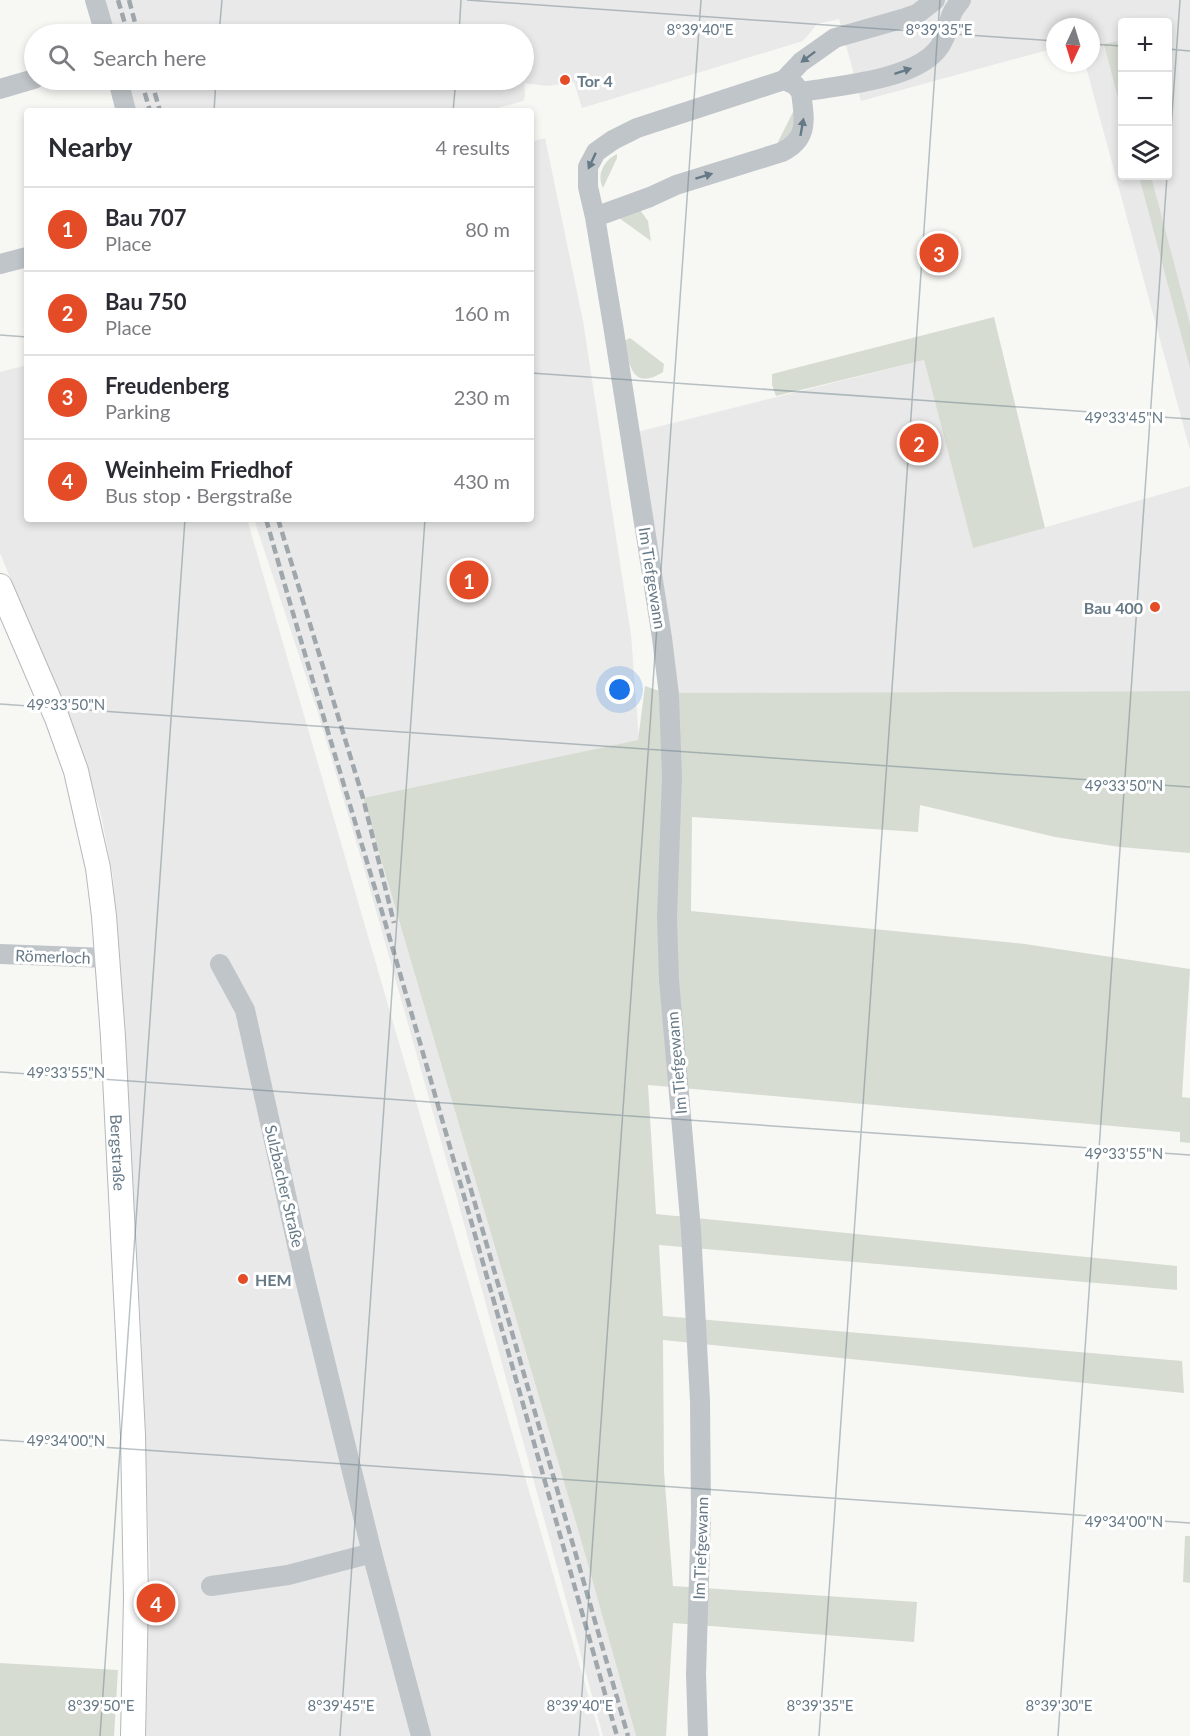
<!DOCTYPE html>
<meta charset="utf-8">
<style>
body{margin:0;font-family:Lato,sans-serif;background:#f2f2f3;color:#2b2b33}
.controls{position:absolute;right:18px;top:18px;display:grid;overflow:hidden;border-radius:6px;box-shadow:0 3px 9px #0003}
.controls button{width:54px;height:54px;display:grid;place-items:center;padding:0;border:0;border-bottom:2px solid #e1e1e2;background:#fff;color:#2b2b33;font:30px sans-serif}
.compass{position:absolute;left:1046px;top:18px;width:54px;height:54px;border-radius:50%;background:#fff;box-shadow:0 3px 9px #0003;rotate:184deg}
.you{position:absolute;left:620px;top:690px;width:21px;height:21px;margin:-15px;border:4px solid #fff;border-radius:50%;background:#1a73e8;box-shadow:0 0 0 9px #1a73e833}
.badge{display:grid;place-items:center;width:39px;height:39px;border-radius:50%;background:#e44c28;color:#fff;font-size:20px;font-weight:700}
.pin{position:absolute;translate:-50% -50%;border:3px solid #fff;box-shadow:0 2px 6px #0006}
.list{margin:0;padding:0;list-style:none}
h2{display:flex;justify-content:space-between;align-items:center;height:78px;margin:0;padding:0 24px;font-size:26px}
h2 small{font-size:20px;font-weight:400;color:#7c7c81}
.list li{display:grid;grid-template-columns:39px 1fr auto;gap:18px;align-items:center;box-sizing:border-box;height:84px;padding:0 24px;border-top:2px solid #e1e1e2}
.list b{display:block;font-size:22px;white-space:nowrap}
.list p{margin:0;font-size:20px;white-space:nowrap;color:#7c7c81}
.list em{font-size:20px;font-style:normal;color:#7c7c81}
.icon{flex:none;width:33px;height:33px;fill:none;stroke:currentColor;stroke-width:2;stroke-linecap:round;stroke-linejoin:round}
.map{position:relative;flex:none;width:1190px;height:1736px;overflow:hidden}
.search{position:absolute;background:#fff;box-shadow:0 3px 9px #0003;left:24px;top:24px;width:510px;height:66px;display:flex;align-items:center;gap:15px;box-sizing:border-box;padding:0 21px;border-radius:33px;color:#7c7c81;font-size:22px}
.panel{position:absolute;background:#fff;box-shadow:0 3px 9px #0003;left:24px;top:108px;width:510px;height:414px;border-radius:6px}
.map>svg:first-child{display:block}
</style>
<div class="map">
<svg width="1190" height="1736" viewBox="0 0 1190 1736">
<rect width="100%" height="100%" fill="#f7f7f4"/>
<g fill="#e8e9e8" fill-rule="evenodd">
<path d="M 104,0 L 1190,0 L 1190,450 L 1085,63 L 1091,63 L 1091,27 L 1055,27 L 1055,48 L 861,101 L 839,19 L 817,24 L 803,41 L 582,108 L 574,82 L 547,86 L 524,83 L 525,96 L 523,101 L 487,111 L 136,111 L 127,80 L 524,80 L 524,34 L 114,34 ZM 1122,22 L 1168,22 L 1168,176 L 1122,176 Z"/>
<polygon points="545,138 583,321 631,635 639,740 363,798 581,1540 636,1736 603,1736 456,1194 368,882 318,713 254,519 531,519 531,142"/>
<polygon points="924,360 973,548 1190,486 1190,691 665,693 629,434"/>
<polygon points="27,365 27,519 247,519 600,1736 144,1736 150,1566 141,1334 113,876 100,810 75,737 0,553 0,372"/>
</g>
<g fill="#d7dcd3">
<polygon points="1117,41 1122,64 1122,113 1104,44"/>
<polygon points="793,112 796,120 791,138 777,144"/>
<path d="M 617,154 L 617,158 L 603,188 C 596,175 604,160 617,154 Z"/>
<polygon points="1139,176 1151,176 1190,324 1190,368"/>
<polygon points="640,210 648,221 651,241 619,218"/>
<polygon points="994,317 1045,528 973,548 924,360 776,396 772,385 772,374"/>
<path d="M 630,338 L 664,364 L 663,372 C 633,391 629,366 625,343 L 626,340 Z"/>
<polygon points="645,686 665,693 1190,691 1190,853 1120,847 1055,837 920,805 918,832 692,817 691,911 1025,944 1190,969 1182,1097 1190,1098 1190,1143 1180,1142 1180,1132 648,1085 656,1214 1177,1266 1177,1290 659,1245 663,1316 1182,1361 1184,1393 663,1340 664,1471 673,1586 917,1602 914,1642 673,1623 666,1736 636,1736 581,1540 363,798 638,740"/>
<polygon points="1185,1536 1190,1536 1190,1583 1183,1582"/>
<polygon points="0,1663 118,1670 114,1736 0,1736"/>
</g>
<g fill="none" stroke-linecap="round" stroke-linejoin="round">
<g stroke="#b4b9bd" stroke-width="26">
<g id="major">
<path id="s1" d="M 0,586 L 57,718 L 76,771 L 98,868 L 104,916 L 113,1037 L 133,1435 L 136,1598 L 133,1736"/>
</g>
</g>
<g stroke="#c0c5c9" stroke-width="20">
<polyline points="95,0 105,34"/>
<polyline points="118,80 126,111"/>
<polyline points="784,80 801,62 835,38 905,18 917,14 935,0"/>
<polyline points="0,89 34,79"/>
<path d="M 801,92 C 838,86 912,80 937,50 C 946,40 947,28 951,16 C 953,10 957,5 961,0"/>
<path d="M 595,217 L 650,197 L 676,185 L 782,152 C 810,138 804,118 801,92 L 795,85 L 784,80 L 637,128 L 613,140 L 596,152 L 588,167 L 588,187 L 595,217 L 613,325 L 662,638 L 669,695 L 672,777 L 667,917 L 669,980 L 691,1230 L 700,1401 L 701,1514 L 696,1674 L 698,1736"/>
<polyline points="0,264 27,257"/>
<polyline points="0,954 107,958"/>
<polyline points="220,964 245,1010 302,1267 372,1553 421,1736"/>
<polyline points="211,1586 288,1575 372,1553"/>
</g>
<use href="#major" stroke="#fff" stroke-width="24"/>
<g stroke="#9fa7ad" stroke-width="4.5" stroke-dasharray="9 4.5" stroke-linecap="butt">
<polyline points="118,0 128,34"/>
<polyline points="129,0 138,34"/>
<polyline points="141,80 150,111"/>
<polyline points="151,80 160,111"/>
<path d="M 266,519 C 304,654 345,788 385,922 C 464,1193 540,1465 617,1736"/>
<polyline points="278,519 363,798 394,923"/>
<polyline points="463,1162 628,1736"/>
</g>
</g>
<defs><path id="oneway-solid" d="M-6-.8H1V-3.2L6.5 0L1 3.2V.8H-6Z" transform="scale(1.5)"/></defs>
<g fill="#667986">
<use href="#oneway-solid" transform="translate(808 57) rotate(143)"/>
<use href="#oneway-solid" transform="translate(903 71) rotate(-18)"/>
<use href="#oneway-solid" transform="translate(802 127) rotate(-80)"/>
<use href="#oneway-solid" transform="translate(592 161) rotate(115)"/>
<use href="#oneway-solid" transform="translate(704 176) rotate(-17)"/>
</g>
<path fill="none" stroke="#667986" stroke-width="1.5" stroke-opacity="0.45" d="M 467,0 L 1055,41M 219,34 L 222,0M 459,34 L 461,0M 1091,44 L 1122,46M 1168,49 L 1190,51M 214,111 L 216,80M 453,111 L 456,80M 1168,172 L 1180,0M 0,335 L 27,337M 531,373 L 1190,419M 0,704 L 1190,787M 0,1072 L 1190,1155M 0,1440 L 1190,1523M 100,1736 L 185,519M 340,1736 L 425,519M 579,1736 L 701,0M 819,1736 L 940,0M 1058,1736 L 1167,176"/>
<g fill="#e44c28" stroke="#fff" stroke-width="2">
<circle cx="565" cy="80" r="6"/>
<circle cx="1155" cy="607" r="6"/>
<circle cx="243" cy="1279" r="6"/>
</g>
<g text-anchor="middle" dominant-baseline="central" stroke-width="6" stroke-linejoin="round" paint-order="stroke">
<g font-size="16" font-weight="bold" fill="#667986" stroke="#fff" text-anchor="start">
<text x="577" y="80">Tor 4</text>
<text x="1143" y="607" text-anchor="end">Bau 400</text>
<text x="255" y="1279">HEM</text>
</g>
<g font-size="16" fill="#667986" stroke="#fff">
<text transform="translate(653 578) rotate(81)">Im Tiefgewann</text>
<text transform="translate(53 956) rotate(2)">Römerloch</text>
<text transform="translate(676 1063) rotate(-95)">Im Tiefgewann</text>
<text stroke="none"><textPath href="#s1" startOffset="585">Bergstraße</textPath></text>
<text transform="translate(285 1186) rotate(77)">Sulzbacher Straße</text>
<text transform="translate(700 1548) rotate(-88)">Im Tiefgewann</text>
</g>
</g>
<g font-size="15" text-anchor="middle" fill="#667986" stroke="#fff" stroke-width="6" stroke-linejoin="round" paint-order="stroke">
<text x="700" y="35">8°39'40"E</text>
<text x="939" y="35">8°39'35"E</text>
<text x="1124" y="423">49°33'45"N</text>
<text x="66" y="710">49°33'50"N</text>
<text x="1124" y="791">49°33'50"N</text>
<text x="66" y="1078">49°33'55"N</text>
<text x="1124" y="1159">49°33'55"N</text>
<text x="66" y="1446">49°34'00"N</text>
<text x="1124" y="1527">49°34'00"N</text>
<text x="101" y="1711">8°39'50"E</text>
<text x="341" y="1711">8°39'45"E</text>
<text x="580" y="1711">8°39'40"E</text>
<text x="820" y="1711">8°39'35"E</text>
<text x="1059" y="1711">8°39'30"E</text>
</g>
</svg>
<div class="controls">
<button>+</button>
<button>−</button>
<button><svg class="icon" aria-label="layers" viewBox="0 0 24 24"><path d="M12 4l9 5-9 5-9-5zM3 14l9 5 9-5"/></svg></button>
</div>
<svg class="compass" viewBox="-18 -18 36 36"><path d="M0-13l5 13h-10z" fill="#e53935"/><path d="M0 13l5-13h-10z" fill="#7c7c81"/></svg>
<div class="you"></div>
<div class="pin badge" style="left:469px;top:580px">1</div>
<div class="pin badge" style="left:919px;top:443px">2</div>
<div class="pin badge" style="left:939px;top:253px">3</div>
<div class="pin badge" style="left:156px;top:1603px">4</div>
<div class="search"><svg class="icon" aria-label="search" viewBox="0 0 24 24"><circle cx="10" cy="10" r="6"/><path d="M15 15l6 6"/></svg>Search here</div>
<section class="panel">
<h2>Nearby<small>4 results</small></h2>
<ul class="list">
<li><span class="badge">1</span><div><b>Bau 707</b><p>Place</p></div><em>80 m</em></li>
<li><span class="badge">2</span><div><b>Bau 750</b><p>Place</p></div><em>160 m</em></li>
<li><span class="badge">3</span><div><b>Freudenberg</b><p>Parking</p></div><em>230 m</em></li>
<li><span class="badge">4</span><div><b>Weinheim Friedhof</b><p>Bus stop · Bergstraße</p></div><em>430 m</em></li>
</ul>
</section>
</div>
